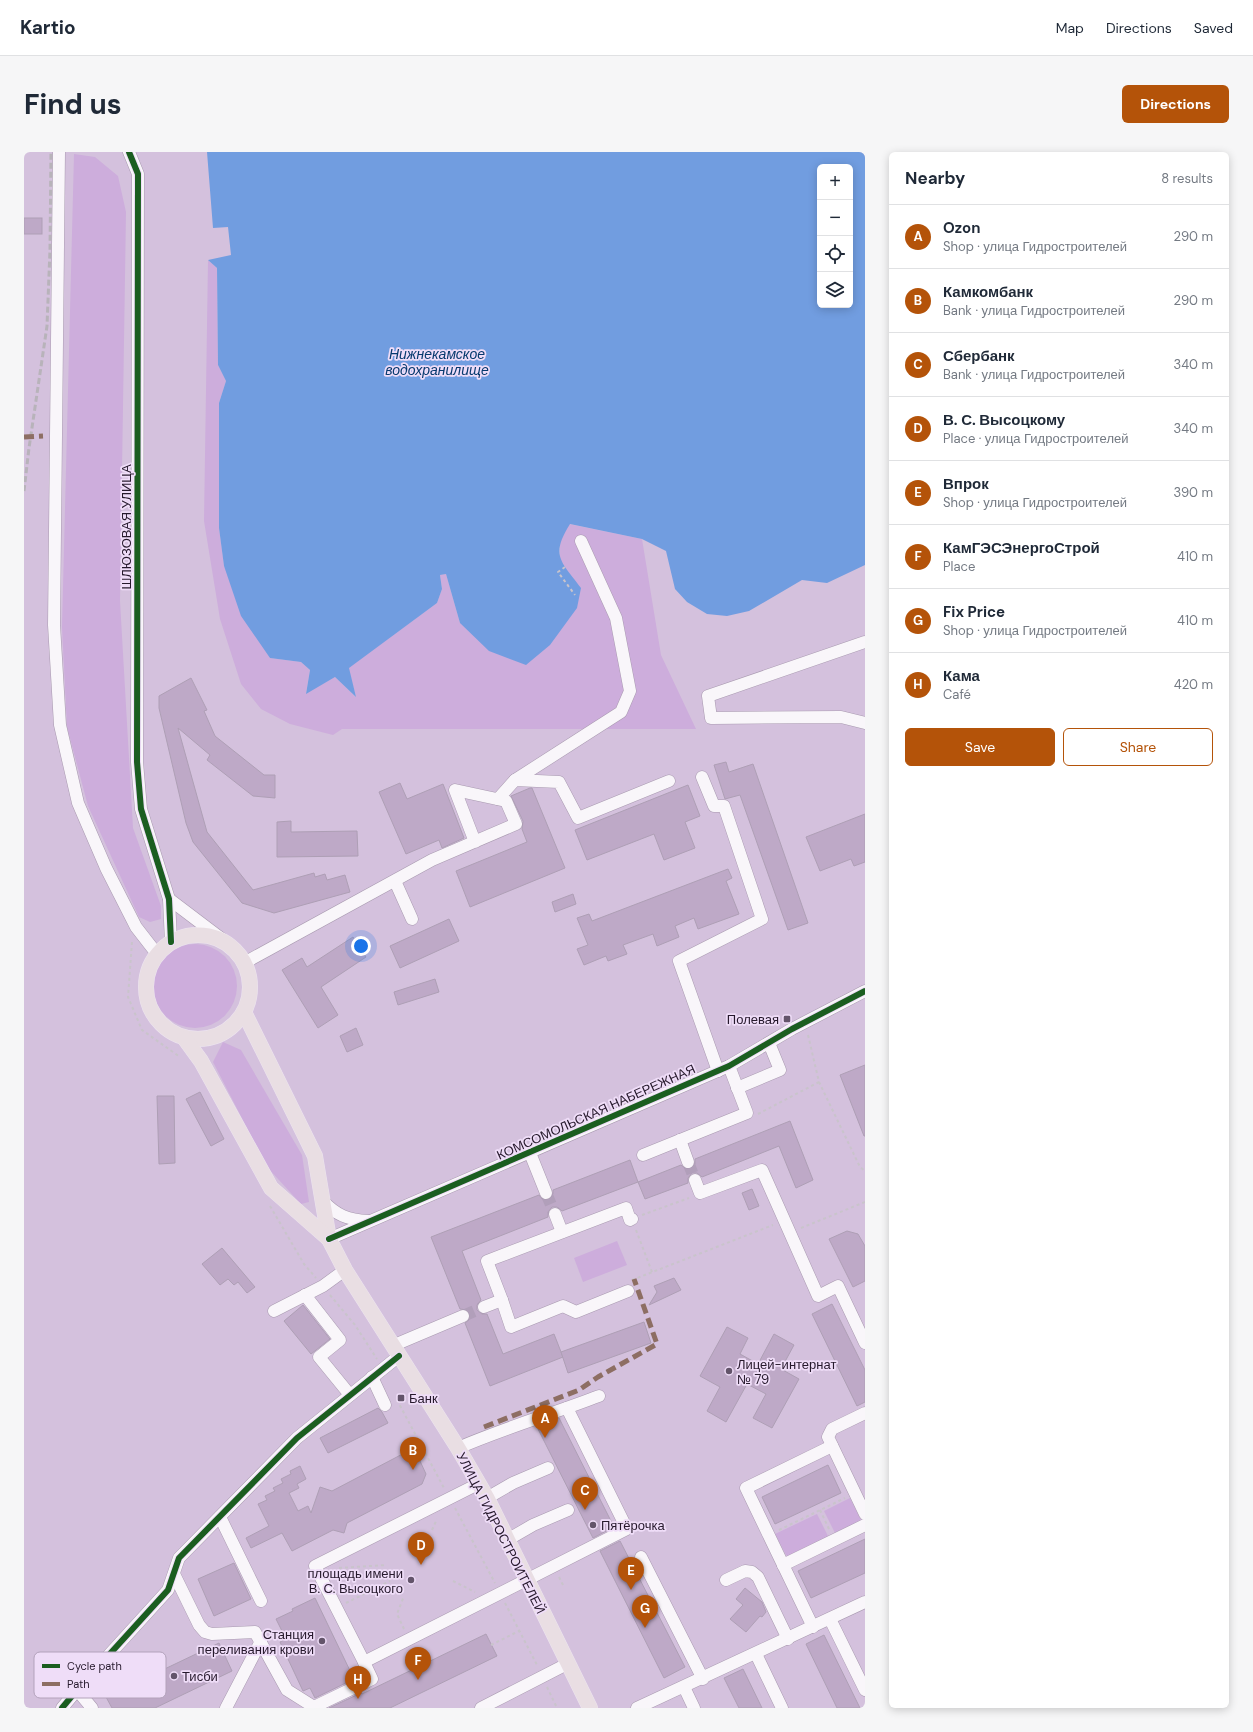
<!DOCTYPE html>
<meta charset="utf-8">
<style>
body{margin:0;font-family:"DM Sans",sans-serif;background:#f6f6f7;color:#1f2937}
.controls{position:absolute;right:12px;top:12px;display:grid;overflow:hidden;border-radius:6px;box-shadow:0 2px 10px #0003}
.controls button{width:36px;height:36px;display:grid;place-items:center;padding:0;border:0;border-bottom:1px solid #e0e1e3;background:#fff;color:#1f2937;font:20px sans-serif}
.you{position:absolute;left:337px;top:794px;width:14px;height:14px;margin:-10px;border:3px solid #fff;border-radius:50%;background:#1a73e8;box-shadow:0 0 0 6px #1a73e833}
.badge{display:grid;place-items:center;width:26px;height:26px;border-radius:50%;background:#b45309;color:#fff;font-size:13px;font-weight:700}
.pin{position:absolute;translate:-50% -33px;filter:drop-shadow(0 1px 2px #0008)}
.pin::after{content:'';position:absolute;top:21px;width:14px;height:12px;background:inherit;clip-path:polygon(0 0,100% 0,50% 100%)}
.list{margin:0;padding:0;list-style:none}
h2{display:flex;justify-content:space-between;align-items:center;height:52px;margin:0;padding:0 16px;font-size:17px}
h2 small{font-size:13px;font-weight:400;color:#747a83}
.list li{display:grid;grid-template-columns:26px 1fr auto;gap:12px;align-items:center;box-sizing:border-box;height:64px;padding:0 16px;border-top:1px solid #e0e1e3}
.list b{display:block;font-size:15px;white-space:nowrap}
.list p{margin:0;font-size:13px;white-space:nowrap;color:#747a83}
.list em{font-size:13px;font-style:normal;color:#747a83}
.actions{display:flex;gap:8px;padding:12px 16px}
.actions a{flex:1;padding:9px 0;border:1px solid #b45309;border-radius:6px;text-align:center;font-size:14px;color:#b45309}
.actions .main{background:#b45309;color:#fff}
.icon{flex:none;width:22px;height:22px;fill:none;stroke:currentColor;stroke-width:2;stroke-linecap:round;stroke-linejoin:round}
.map{position:relative;flex:none;width:841px;height:1556px;overflow:hidden;border-radius:6px}
header{display:flex;align-items:center;gap:24px;box-sizing:border-box;height:56px;padding:0 20px;background:#fff;border-bottom:1px solid #e0e1e3}
header strong{font-size:19px}
nav{display:flex;gap:22px;margin-inline-start:auto;font-size:14px}
.intro{display:flex;align-items:center;justify-content:space-between;box-sizing:border-box;height:96px;padding:0 24px}
h1{margin:0;font-size:28px}
.button{padding:10px 18px;border-radius:6px;background:#b45309;color:#fff;font-size:14px;font-weight:700}
main{display:flex;gap:24px;padding:0 24px}
aside{flex:1;background:#fff;border-radius:6px;box-shadow:0 2px 10px #0003}
.map>svg:first-child{display:block}
</style>
<header>
<strong>Kartio</strong>
<nav><a>Map</a><a>Directions</a><a>Saved</a></nav>
</header>
<div class="intro"><h1>Find us</h1><a class="button">Directions</a></div>
<main>
<div class="map">
<svg width="841" height="1556" viewBox="0 0 841 1556">
<rect width="100%" height="100%" fill="#d4c1dd"/>
<g fill="#cdaddc">
<polygon points="50,2 71,5 94,24 102,60 96,449 109,676 137,754 137,767 126,770 115,765 64,654 43,575 38,475"/>
<polygon points="184,108 193,116 194,213 202,229 195,251 195,376 200,414 246,506 277,510 286,518 282,541 311,525 332,545 324,516 413,451 418,437 416,423 422,422 436,471 536,407 536,388 545,372 618,387 637,503 672,577 318,577 309,583 266,572 237,557 217,532 196,467 180,369"/>
<circle cx="171" cy="834" r="42"/>
<polygon points="199,890 217,898 278,1003 285,1050 277,1052 243,1015 189,910"/>
<polygon points="593,1089 603,1113 559,1130 550,1106"/>
<polygon points="826,1346 838,1370 812,1383 800,1359"/>
<polygon points="793,1362 805,1386 764,1405 762,1403 751,1382"/>
</g>
<path fill="#719de0" fill-rule="evenodd" d="M 183,0 L 841,0 L 841,413 L 803,431 L 778,428 L 725,459 L 703,464 L 683,462 L 663,450 L 651,437 L 642,399 L 618,387 L 546,372 C 526,404 537,409 557,436 L 553,456 L 526,493 L 502,513 L 465,499 L 436,471 L 422,422 L 416,423 L 418,437 L 413,451 L 325,516 L 332,545 L 311,525 L 282,542 L 286,518 L 277,510 L 246,506 L 217,464 L 200,414 L 195,376 L 195,251 L 202,229 L 194,213 L 193,116 L 184,108 L 207,103 L 204,75 L 189,76 ZM 796,15 L 826,15 L 826,153 L 796,153 Z"/>
<g fill="#bea9c7" stroke="#ae9fb5">
<rect x="0" y="66" width="18" height="16"/>
<polygon points="167,526 183,558 180,559 191,584 240,623 251,623 251,646 229,644 183,608 186,603 154,576 183,680 229,738 290,721 291,725 301,722 303,728 321,723 326,740 250,761 218,751 169,690 162,671 135,556 135,544"/>
<polygon points="702,610 705,620 729,612 784,771 764,778 716,643 701,647 690,613"/>
<polygon points="376,631 383,647 419,632 440,686 418,696 415,688 382,702 355,640"/>
<polygon points="664,633 676,664 661,670 671,696 640,708 630,682 563,708 551,678"/>
<polygon points="506,636 508,636 541,716 446,755 432,719 503,690 498,677 499,669 487,644"/>
<polygon points="841,662 841,710 830,714 827,707 796,719 782,685"/>
<polygon points="267,669 267,680 333,679 334,704 253,705 253,670"/>
<polygon points="704,717 708,726 702,729 715,762 674,777 670,766 651,774 655,785 633,794 629,782 599,793 603,802 584,809 582,804 560,813 553,797 564,793 553,766 565,762 568,769"/>
<polygon points="549,742 552,752 531,760 528,750"/>
<polygon points="425,767 435,789 376,816 366,794"/>
<polygon points="329,785 342,805 297,835 314,863 294,876 258,818 278,806 283,815"/>
<polygon points="411,827 415,840 374,853 370,840"/>
<polygon points="332,876 339,893 323,900 316,884"/>
<polygon points="841,913 841,984 840,984 816,923"/>
<polygon points="176,940 200,987 187,994 162,947"/>
<polygon points="133,944 150,944 151,1011 135,1012"/>
<polygon points="766,969 789,1028 772,1036 755,994 678,1025 673,1021 668,1021 664,1026 664,1031 621,1047 614,1030 657,1013 662,1017 667,1017 671,1012 671,1007"/>
<polygon points="606,1008 614,1030 538,1059 533,1055 528,1055 524,1060 524,1065 438,1099 457,1148 453,1153 453,1158 458,1162 463,1162 479,1202 530,1182 539,1205 466,1234 441,1171 445,1168 446,1161 443,1158 436,1157 407,1085 515,1043 518,1047 524,1048 529,1042 529,1038"/>
<polygon points="728,1037 735,1054 725,1058 718,1041"/>
<polygon points="823,1079 834,1082 841,1094 841,1129 829,1135 805,1087"/>
<polygon points="198,1096 231,1135 223,1141 214,1130 210,1133 204,1127 196,1133 178,1112"/>
<polygon points="650,1126 657,1138 625,1153 633,1140 630,1134"/>
<polygon points="808,1152 841,1218 841,1250 833,1254 788,1162"/>
<polygon points="279,1153 306,1187 287,1202 260,1169"/>
<polygon points="620,1170 627,1191 544,1221 537,1200"/>
<polygon points="703,1175 724,1186 716,1202 734,1212 750,1182 770,1193 757,1217 775,1227 748,1276 729,1266 742,1242 723,1232 702,1270 683,1259 696,1235 676,1224"/>
<polygon points="354,1256 358,1260 364,1271 304,1301 296,1286"/>
<polygon points="535,1266 590,1375 569,1386 514,1277"/>
<polygon points="390,1296 402,1322 398,1332 323,1371 320,1381 309,1378 268,1399 258,1381 227,1396 222,1386 245,1374 234,1352 243,1348 241,1344 251,1339 249,1336 259,1331 257,1327 267,1322 266,1319 276,1314 282,1327 273,1332 275,1336 265,1341 274,1359 284,1354 287,1361 296,1335 308,1339"/>
<polygon points="804,1313 817,1341 751,1372 738,1345"/>
<polygon points="841,1387 841,1421 787,1446 774,1419"/>
<polygon points="596,1389 661,1515 640,1526 576,1399"/>
<polygon points="210,1411 227,1447 190,1464 174,1427"/>
<polygon points="721,1436 738,1450 742,1460 738,1465 736,1464 722,1480 706,1467 719,1453 712,1447"/>
<polygon points="291,1446 330,1527 291,1546 286,1536 279,1539 256,1490 262,1487 252,1467 269,1459 268,1457"/>
<polygon points="462,1482 473,1504 366,1556 305,1556 337,1541 338,1542"/>
<polygon points="800,1483 836,1556 813,1556 782,1492"/>
<polygon points="195,1491 208,1519 131,1556 88,1556 82,1545"/>
<polygon points="719,1517 738,1556 715,1556 700,1526"/>
</g>
<g fill="none" stroke-linecap="round" stroke-linejoin="round">
<g stroke="#b19fba" stroke-width="12" stroke-dasharray="12 6" stroke-linecap="butt">
<polyline points="664,1010 671,1028"/>
<polyline points="522,1041 531,1062"/>
<polyline points="439,1164 460,1155"/>
</g>
<g stroke="#a99ab0" stroke-width="13">
<g id="minor">
<polyline points="35,0 30,473 36,573 54,651 82,716 112,775 133,802"/>
<polyline points="105,0 114,22 113,610 117,657 145,747 147,790"/>
<polyline points="841,490 684,544 687,566 817,565 841,571"/>
<polyline points="678,625 690,654 700,654 738,767 655,809 694,919"/>
<polyline points="491,628 597,560 606,539 592,466 557,389"/>
<polyline points="474,647 491,628 535,630 554,666 645,629"/>
<polyline points="371,729 388,767"/>
<polyline points="145,747 207,794"/>
<polyline points="220,811 408,708 492,672 482,649 431,638 451,690"/>
<polyline points="713,936 756,918 745,891"/>
<polyline points="656,988 664,1010"/>
<polyline points="506,1001 522,1041"/>
<polyline points="619,1003 723,961 705,914"/>
<polyline points="671,1028 676,1041 738,1018 794,1144 814,1134 841,1191"/>
<path d="M 299,1049 C 312,1063 324,1068 344,1069"/>
<polyline points="531,1062 538,1080"/>
<polyline points="305,1087 705,914 768,877 841,839"/>
<polyline points="281,1143 316,1188 295,1205 326,1243"/>
<polyline points="478,1148 487,1175 539,1154 552,1160 604,1139"/>
<polyline points="460,1155 478,1148 463,1109 602,1056 606,1068 608,1067"/>
<polyline points="250,1159 299,1134 321,1118"/>
<polyline points="368,1194 439,1164"/>
<polyline points="348,1225 361,1253"/>
<polyline points="841,1261 808,1277 804,1285 841,1362"/>
<path d="M 434,1296 C 480,1276 528,1262 575,1244"/>
<polyline points="454,1332 291,1414 340,1510 603,1377 543,1256"/>
<polyline points="463,1346 489,1331 524,1316"/>
<polyline points="196,1365 237,1449"/>
<polyline points="483,1388 509,1373 544,1358"/>
<polyline points="617,1405 679,1527"/>
<polyline points="759,1413 841,1373"/>
<polyline points="150,1422 175,1473 181,1480 188,1482 231,1480 263,1538 290,1555 348,1527 340,1510"/>
<polyline points="702,1428 721,1419 728,1420 734,1425 764,1487"/>
<polyline points="806,1467 841,1538"/>
<polyline points="789,1475 722,1336 808,1294"/>
<polyline points="732,1502 758,1556"/>
<polyline points="660,1535 670,1556"/>
<polyline points="53,1538 68,1556"/>
<polyline points="38,1556 53,1538 144,1438 155,1406 273,1286 375,1204"/>
<polyline points="202,1556 237,1489"/>
<polyline points="457,1556 543,1512"/>
<polyline points="613,1556 841,1450"/>
</g>
</g>
<g stroke="#ece3f0" stroke-width="16">
<g id="major">
<circle cx="174" cy="835" r="52"/>
<polyline points="220,860 291,1004 305,1087 321,1118 434,1296 463,1346 566,1556"/>
<polyline points="161,887 177,909 247,1036 305,1087"/>
</g>
</g>
<g stroke="#c9c4cb" stroke-width="2" stroke-dasharray="3 3" stroke-linecap="butt">
<polyline points="541,415 534,420 551,443"/>
<polyline points="108,790 104,845 118,878 156,905"/>
<polyline points="784,883 795,930 836,1015 841,1019"/>
<polyline points="734,962 795,930"/>
<polyline points="246,1054 280,1112 292,1126"/>
<polyline points="618,1063 665,1046"/>
<polyline points="777,1076 841,1050"/>
<polyline points="612,1078 628,1120"/>
<polyline points="608,1128 749,1073"/>
<polyline points="306,1143 331,1173 353,1207"/>
<polyline points="373,1248 420,1336"/>
<polyline points="431,1356 471,1431"/>
<polyline points="796,1358 805,1377"/>
<polyline points="408,1378 413,1367"/>
<polyline points="755,1378 821,1346"/>
<polyline points="315,1416 362,1413"/>
<polyline points="535,1425 540,1435"/>
<polyline points="429,1429 451,1440"/>
<polyline points="322,1451 366,1429"/>
<polyline points="481,1451 514,1515"/>
<polyline points="380,1477 373,1462 380,1444"/>
<polyline points="467,1493 495,1479"/>
<polyline points="523,1535 533,1556"/>
<polyline points="71,1542 77,1531"/>
</g>
<use href="#minor" stroke="#f9f6fa" stroke-width="12"/>
<use href="#major" stroke="#e9dee3" stroke-width="15"/>
<polyline stroke="#b8b3ba" stroke-width="3" stroke-dasharray="6 3" stroke-linecap="butt" points="0,339 5,296 23,174 26,98 27,0"/>
<g stroke="#8d6e63" stroke-width="5" stroke-dasharray="10 5" stroke-linecap="butt">
<polyline points="0,285 19,284"/>
<polyline points="460,1275 555,1238 574,1225 633,1192 610,1127"/>
</g>
<g stroke="#efddf8" stroke-width="8">
<g id="cycleway">
<polyline points="105,0 114,22 113,610 117,657 145,747 147,790"/>
<polyline points="305,1087 705,914 768,877 841,839"/>
<polyline points="38,1556 53,1538 144,1438 155,1406 273,1286 375,1204"/>
</g>
</g>
<use href="#cycleway" stroke="#1b5e20" stroke-width="6"/>
</g>
<g fill="#63546a" stroke="#efddf8" stroke-width="1.5">
<rect x="759" y="863" width="8" height="8" rx="2"/>
<circle cx="705" cy="1219" r="4"/>
<rect x="373" y="1242" width="8" height="8" rx="2"/>
<circle cx="569" cy="1373" r="4"/>
<circle cx="387" cy="1428" r="4"/>
<circle cx="298" cy="1489" r="4"/>
<circle cx="150" cy="1524" r="4"/>
</g>
<g text-anchor="middle" dominant-baseline="central" stroke-width="3.5" stroke-linejoin="round" paint-order="stroke">
<g font-size="13" fill="#26192c" stroke="#efddf8">
<text transform="translate(102 375) rotate(-90)">ШЛЮЗОВАЯ УЛИЦА</text>
<text transform="translate(572 960) rotate(-24)">КОМСОМОЛЬСКАЯ НАБЕРЕЖНАЯ</text>
<text transform="translate(477 1381) rotate(63)">УЛИЦА ГИДРОСТРОИТЕЛЕЙ</text>
</g>
<g font-size="13" fill="#26192c" stroke="#efddf8" text-anchor="start">
<text x="755" y="867" text-anchor="end">Полевая</text>
<text x="713" y="1212">Лицей-интернат<tspan x="713" dy="15">№ 79</tspan></text>
<text x="385" y="1246">Банк</text>
<text x="577" y="1373">Пятёрочка</text>
<text x="379" y="1421" text-anchor="end">площадь имени<tspan x="379" dy="15">В. С. Высоцкого</tspan></text>
<text x="290" y="1482" text-anchor="end">Станция<tspan x="290" dy="15">переливания крови</tspan></text>
<text x="158" y="1524">Тисби</text>
</g>
<g font-size="14" font-style="italic" fill="#06396e" stroke="#efddf8">
<text x="413" y="202">Нижнекамское<tspan x="413" dy="16">водохранилище</tspan></text>
</g>
</g>
<rect x="10" y="1500" width="132" height="46" rx="6" fill="#efddf8" stroke="#b3a2bb" stroke-width="1"/>
<rect x="18" y="1512" width="18" height="4" fill="#1b5e20"/>
<rect x="18" y="1530" width="18" height="4" fill="#8d6e63"/>
<g font-size="11" fill="#26192c">
<text x="43" y="1518">Cycle path</text>
<text x="43" y="1536">Path</text>
</g>
</svg>
<div class="controls">
<button>+</button>
<button>−</button>
<button><svg class="icon" aria-label="locate" viewBox="0 0 24 24"><circle cx="12" cy="12" r="6"/><path d="M12 2v4M12 18v4M2 12h4M18 12h4"/></svg></button>
<button><svg class="icon" aria-label="layers" viewBox="0 0 24 24"><path d="M12 4l9 5-9 5-9-5zM3 14l9 5 9-5"/></svg></button>
</div>
<div class="you"></div>
<div class="pin badge" style="left:521px;top:1286px">A</div>
<div class="pin badge" style="left:389px;top:1318px">B</div>
<div class="pin badge" style="left:561px;top:1358px">C</div>
<div class="pin badge" style="left:397px;top:1413px">D</div>
<div class="pin badge" style="left:607px;top:1438px">E</div>
<div class="pin badge" style="left:394px;top:1528px">F</div>
<div class="pin badge" style="left:621px;top:1476px">G</div>
<div class="pin badge" style="left:334px;top:1547px">H</div>
</div>
<aside>
<h2>Nearby<small>8 results</small></h2>
<ul class="list">
<li><span class="badge">A</span><div><b>Ozon</b><p>Shop · улица Гидростроителей</p></div><em>290 m</em></li>
<li><span class="badge">B</span><div><b>Камкомбанк</b><p>Bank · улица Гидростроителей</p></div><em>290 m</em></li>
<li><span class="badge">C</span><div><b>Сбербанк</b><p>Bank · улица Гидростроителей</p></div><em>340 m</em></li>
<li><span class="badge">D</span><div><b>В. С. Высоцкому</b><p>Place · улица Гидростроителей</p></div><em>340 m</em></li>
<li><span class="badge">E</span><div><b>Впрок</b><p>Shop · улица Гидростроителей</p></div><em>390 m</em></li>
<li><span class="badge">F</span><div><b>КамГЭСЭнергоСтрой</b><p>Place</p></div><em>410 m</em></li>
<li><span class="badge">G</span><div><b>Fix Price</b><p>Shop · улица Гидростроителей</p></div><em>410 m</em></li>
<li><span class="badge">H</span><div><b>Кама</b><p>Café</p></div><em>420 m</em></li>
</ul>
<div class="actions"><a class="main">Save</a><a>Share</a></div>
</aside>
</main>
